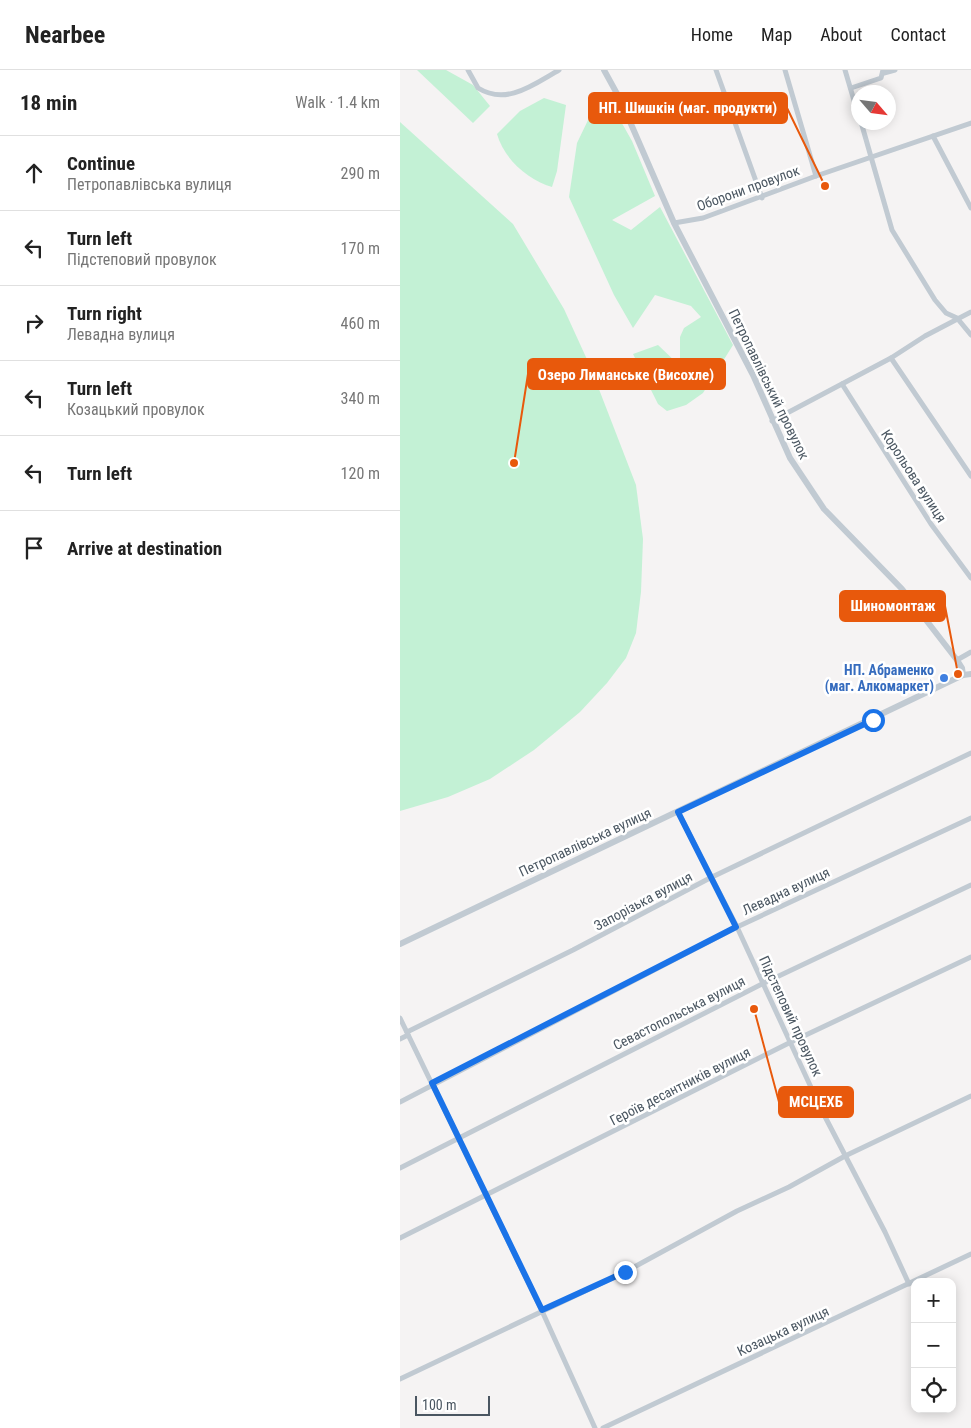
<!DOCTYPE html>
<meta charset="utf-8">
<style>
body{margin:0;font-family:"Roboto Condensed",sans-serif;background:#f2f2f2;color:#222}
.controls{position:absolute;right:15px;bottom:15px;display:grid;overflow:hidden;border-radius:10px;box-shadow:0 2px 12px #0003}
.controls button{width:45px;height:45px;display:grid;place-items:center;padding:0;border:0;border-bottom:1px solid #e0e0e0;background:#fff;color:#222;font:25px sans-serif}
.compass{position:absolute;left:451px;top:15px;width:45px;height:45px;border-radius:50%;background:#fff;box-shadow:0 2px 12px #0003;rotate:118deg}
.scale{position:absolute;left:15px;bottom:12px;width:75px;box-sizing:border-box;padding-left:5px;border:2px solid #4a5661;border-top:0;font-size:14px;line-height:18px;white-space:nowrap;color:#4a5661;-webkit-text-stroke:4px #fff;paint-order:stroke}
.stop{position:absolute;width:15px;height:15px;margin:-11px;border:4px solid #1a73e8;border-radius:50%;background:#fff}
.stop.end{background:#1a73e8;border-color:#fff;box-shadow:0 1px 5px #0008}
.list{margin:0;padding:0;list-style:none}
h2{display:flex;justify-content:space-between;align-items:center;height:65px;margin:0;padding:0 20px;font-size:21px}
h2 small{font-size:16px;font-weight:400;color:#767676}
.list li{display:grid;grid-template-columns:32px 1fr auto;gap:15px;align-items:center;box-sizing:border-box;height:75px;padding:0 20px;border-top:1px solid #e0e0e0}
.list b{display:block;font-size:19px;white-space:nowrap}
.list p{margin:0;font-size:16px;white-space:nowrap;color:#767676}
.list em{font-size:16px;font-style:normal;color:#767676}
.icon{flex:none;width:28px;height:28px;fill:none;stroke:currentColor;stroke-width:2;stroke-linecap:round;stroke-linejoin:round}
.map{position:relative;flex:none;width:571px;height:1358px;overflow:hidden}
header{display:flex;align-items:center;gap:30px;box-sizing:border-box;height:70px;padding:0 25px;background:#fff;border-bottom:1px solid #e0e0e0}
header strong{font-size:24px}
nav{display:flex;gap:28px;margin-inline-start:auto;font-size:18px}
main{display:flex}
aside{flex:1;background:#fff}
.map>svg:first-child{display:block}
</style>
<header>
<strong>Nearbee</strong>
<nav><a>Home</a><a>Map</a><a>About</a><a>Contact</a></nav>
</header>
<main>
<aside>
<h2>18 min<small>Walk · 1.4 km</small></h2>
<ul class="list">
<li><svg class="icon" aria-label="ahead" viewBox="0 0 24 24"><path d="M12 20V5M6 11l6-6 6 6"/></svg><div><b>Continue</b><p>Петропавлівська вулиця</p></div><em>290 m</em></li>
<li><svg class="icon" aria-label="left" viewBox="0 0 24 24"><path d="M17 20v-9H6M10 6l-5 5 5 5"/></svg><div><b>Turn left</b><p>Підстеповий провулок</p></div><em>170 m</em></li>
<li><svg class="icon" aria-label="right" viewBox="0 0 24 24"><path d="M7 20v-9h11M14 6l5 5-5 5"/></svg><div><b>Turn right</b><p>Левадна вулиця</p></div><em>460 m</em></li>
<li><svg class="icon" aria-label="left" viewBox="0 0 24 24"><path d="M17 20v-9H6M10 6l-5 5 5 5"/></svg><div><b>Turn left</b><p>Козацький провулок</p></div><em>340 m</em></li>
<li><svg class="icon" aria-label="left" viewBox="0 0 24 24"><path d="M17 20v-9H6M10 6l-5 5 5 5"/></svg><div><b>Turn left</b></div><em>120 m</em></li>
<li><svg class="icon" aria-label="arrive" viewBox="0 0 24 24"><path d="M6 21V4h12l-3 4 3 4H6"/></svg><div><b>Arrive at destination</b></div></li>
</ul>
</aside>
<div class="map">
<svg width="571" height="1358" viewBox="0 0 571 1358">
<rect width="100%" height="100%" fill="#f5f3f3"/>
<g fill="#c3f1d5">
<polygon points="17,0 46,0 73,15 90,36 73,53"/>
<path d="M 144,28 L 166,35 L 157,101 L 152,117 C 128,110 104,89 97,64 L 120,41 Z"/>
<polygon points="202,36 215,41 232,71 255,126 212,150 231,160 260,137 333,275 303,323 286,335 267,341 258,334 233,284 258,275 280,296 280,267 284,258 301,247 291,236 255,225 233,258 214,225 169,127 177,73 190,46"/>
<polygon points="0,52 113,154 164,239 190,296 236,415 243,469 241,522 236,563 226,588 207,613 180,642 134,680 90,709 48,727 0,741"/>
</g>
<g fill="none" stroke-linecap="round" stroke-linejoin="round">
<g stroke="#c1cad2" stroke-width="5">
<path d="M 68,0 L 78,18 C 107,36 134,14 159,0"/>
<polyline points="316,0 362,128"/>
<polyline points="385,0 416,106"/>
<polyline points="445,0 458,44"/>
<polyline points="484,3 495,0"/>
<polyline points="451,18 481,8 483,0"/>
<polyline points="461,52 492,160 535,230 546,243 557,248 571,265"/>
<polyline points="533,66 571,138"/>
<polyline points="274,153 303,148 416,106 571,53"/>
<polyline points="491,288 571,406"/>
<polyline points="442,314 531,454 571,508"/>
<polyline points="372,351 491,288 525,266 571,242"/>
<polyline points="557,590 571,582"/>
<polyline points="278,742 337,857 421,1039 485,1162 509,1214"/>
<polyline points="0,948 142,1241 195,1358"/>
<polyline points="7,962 173,880 310,808 571,683"/>
<polyline points="0,969 8,965"/>
<polyline points="0,1032 337,857 571,748"/>
<polyline points="0,1098 364,913 571,815"/>
<polyline points="0,1168 391,972 571,887"/>
<polyline points="0,1309 225,1202 337,1141 389,1117 445,1086 571,1026"/>
<polyline points="203,1358 571,1184"/>
</g>
<g stroke="#c1cad2" stroke-width="6">
<polyline points="204,0 221,31 274,153 353,305 390,388 424,439 502,519 557,590 562,598 563,605"/>
<polyline points="0,874 563,605 571,604"/>
</g>
</g>
<g fill="none" stroke-linecap="round" stroke-linejoin="round">
<polyline stroke="#1a73e8" stroke-width="6" points="225,1202 142,1240 32,1013 336,857 278,742 473,650"/>
</g>
<circle fill="#3f7fe0" stroke="#fff" stroke-width="2" cx="544" cy="608" r="5"/>
<g text-anchor="middle" dominant-baseline="central" stroke-width="5" stroke-linejoin="round" paint-order="stroke">
<g font-size="14" fill="#4a5661" stroke="#fff">
<text transform="translate(348 118) rotate(-20)">Оборони провулок</text>
<text transform="translate(369 314) rotate(64)">Петропавлівський провулок</text>
<text transform="translate(514 406) rotate(57)">Корольова вулиця</text>
<text transform="translate(185 772) rotate(-25)">Петропавлівська вулиця</text>
<text transform="translate(386 821) rotate(-25)">Левадна вулиця</text>
<text transform="translate(243 831) rotate(-28)">Запорізька вулиця</text>
<text transform="translate(279 943) rotate(-27)">Севастопольська вулиця</text>
<text transform="translate(391 946) rotate(65)">Підстеповий провулок</text>
<text transform="translate(280 1016) rotate(-27)">Героїв десантників вулиця</text>
<text transform="translate(383 1261) rotate(-25)">Козацька вулиця</text>
</g>
<g font-size="14" font-weight="bold" fill="#366cbe" stroke="#fff" text-anchor="end">
<text x="534" y="600">НП. Абраменко<tspan x="534" dy="16">(маг. Алкомаркет)</tspan></text>
</g>
</g>
<path fill="none" stroke="#e8590c" stroke-width="2" d="M425 116L387 38M114 393L128 304M558 604L545 536M354 939L379 1032"/>
<g fill="#e8590c" stroke="#fff" stroke-width="2">
<circle cx="425" cy="116" r="5"/>
<circle cx="114" cy="393" r="5"/>
<circle cx="558" cy="604" r="5"/>
<circle cx="354" cy="939" r="5"/>
</g>
<g fill="#e8590c" stroke="#e8590c" stroke-width="2">
<rect x="189" y="23" width="198" height="30" rx="5"/>
<rect x="128" y="289" width="197" height="30" rx="5"/>
<rect x="440" y="521" width="105" height="30" rx="5"/>
<rect x="379" y="1017" width="74" height="30" rx="5"/>
</g>
<g font-size="15" text-anchor="middle" font-weight="bold" fill="#fff">
<text x="288" y="43">НП. Шишкін (маг. продукти)</text>
<text x="226" y="310">Озеро Лиманське (Висохле)</text>
<text x="493" y="541">Шиномонтаж</text>
<text x="416" y="1037">МСЦЕХБ</text>
</g>
</svg>
<div class="controls">
<button>+</button>
<button>−</button>
<button><svg class="icon" aria-label="locate" viewBox="0 0 24 24"><circle cx="12" cy="12" r="6"/><path d="M12 2v4M12 18v4M2 12h4M18 12h4"/></svg></button>
</div>
<svg class="compass" viewBox="-18 -18 36 36"><path d="M0-13l5 13h-10z" fill="#e53935"/><path d="M0 13l5-13h-10z" fill="#767676"/></svg>
<div class="scale">100 m</div>
<div class="stop" style="left:473px;top:650px"></div>
<div class="stop end" style="left:225px;top:1202px"></div>
</div>
</main>
